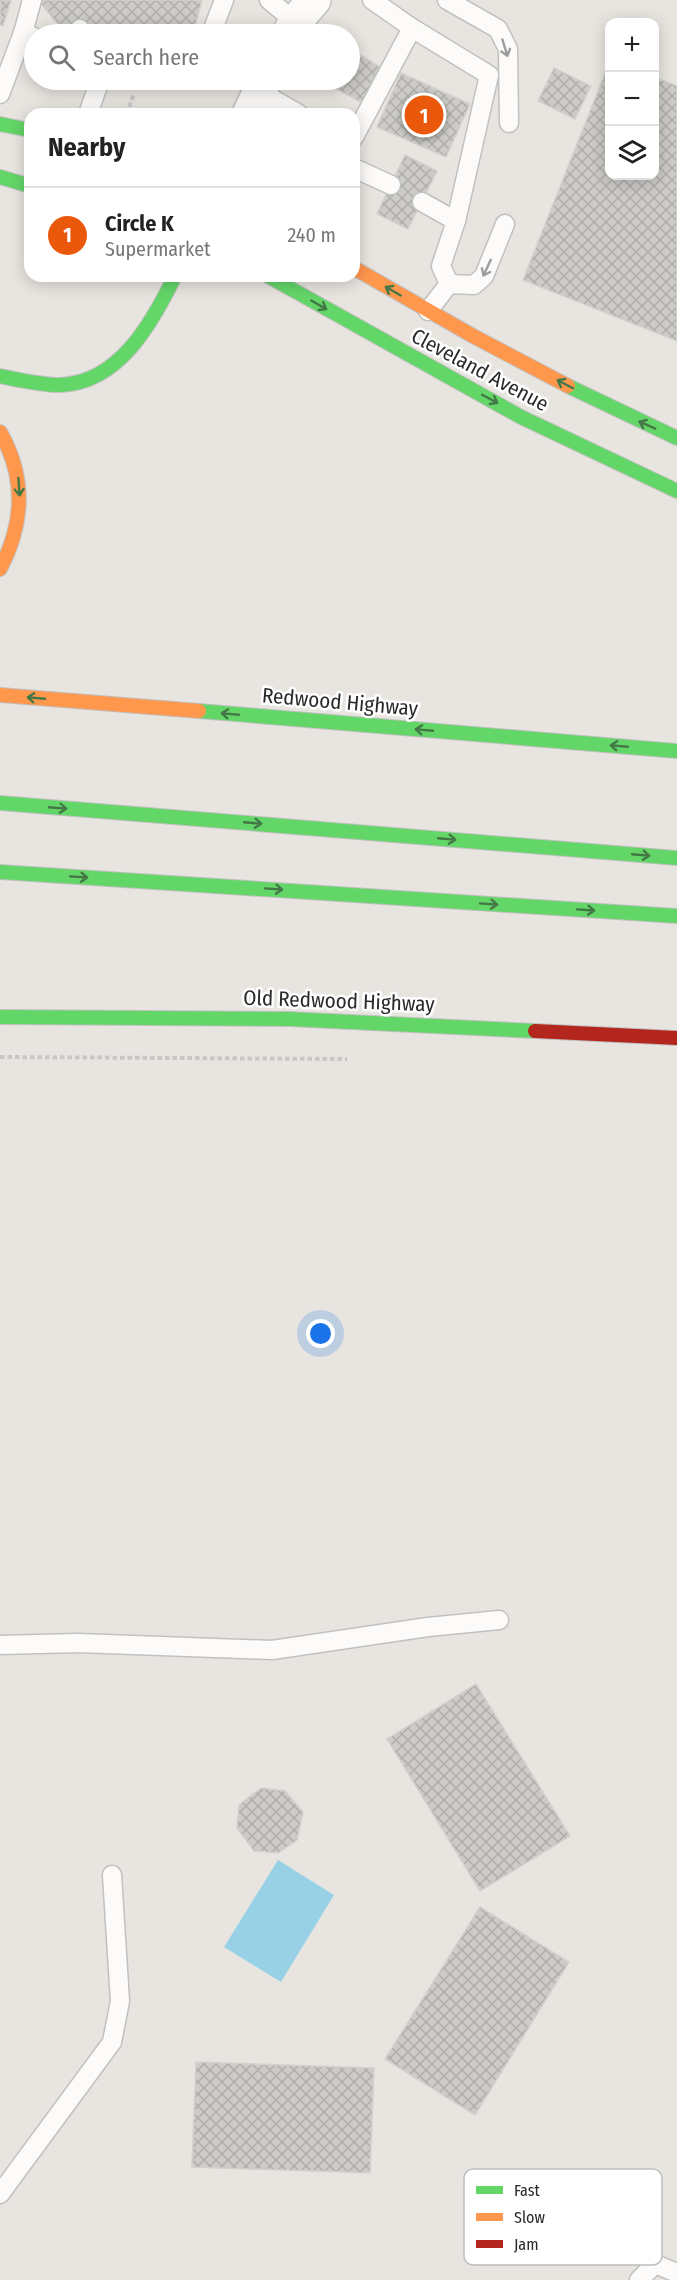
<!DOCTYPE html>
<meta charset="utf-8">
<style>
body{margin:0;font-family:"Fira Sans Condensed",sans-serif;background:#f2f2f2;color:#222}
.controls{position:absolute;right:18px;top:18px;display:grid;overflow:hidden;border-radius:12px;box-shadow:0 3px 15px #0003}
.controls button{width:54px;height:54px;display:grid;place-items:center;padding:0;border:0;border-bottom:2px solid #e0e0e0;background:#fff;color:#222;font:30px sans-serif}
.you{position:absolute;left:321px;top:1334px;width:21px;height:21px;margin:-15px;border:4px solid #fff;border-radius:50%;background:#1a73e8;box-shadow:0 0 0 9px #1a73e833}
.badge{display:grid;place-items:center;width:39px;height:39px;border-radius:50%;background:#ea580c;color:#fff;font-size:20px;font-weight:700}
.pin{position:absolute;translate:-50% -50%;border:3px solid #fff;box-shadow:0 2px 6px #0006}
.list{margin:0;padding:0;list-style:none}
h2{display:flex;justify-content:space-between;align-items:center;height:78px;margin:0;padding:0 24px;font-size:26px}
h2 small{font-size:20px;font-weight:400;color:#767676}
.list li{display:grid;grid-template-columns:39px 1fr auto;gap:18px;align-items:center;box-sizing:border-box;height:96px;padding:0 24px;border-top:2px solid #e0e0e0}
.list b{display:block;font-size:22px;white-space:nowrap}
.list p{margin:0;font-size:20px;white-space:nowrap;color:#767676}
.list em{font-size:20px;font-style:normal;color:#767676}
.icon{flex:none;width:33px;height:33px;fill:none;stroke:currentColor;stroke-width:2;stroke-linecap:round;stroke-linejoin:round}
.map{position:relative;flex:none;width:677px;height:2280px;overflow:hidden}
.search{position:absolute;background:#fff;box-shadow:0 3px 15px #0003;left:24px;top:24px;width:336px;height:66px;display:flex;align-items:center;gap:15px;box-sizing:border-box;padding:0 21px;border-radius:33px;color:#767676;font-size:22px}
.panel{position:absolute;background:#fff;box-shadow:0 3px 15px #0003;left:24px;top:108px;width:336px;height:174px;border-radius:18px}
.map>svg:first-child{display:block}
</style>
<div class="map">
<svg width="677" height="2280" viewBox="0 0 677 2280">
<defs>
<pattern id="building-cross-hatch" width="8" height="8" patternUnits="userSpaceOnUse" patternTransform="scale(1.5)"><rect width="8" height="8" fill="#cdcbc7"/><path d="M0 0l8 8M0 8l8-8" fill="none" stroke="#b0aeab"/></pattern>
</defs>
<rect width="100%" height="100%" fill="#e8e5e0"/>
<polygon fill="#98d1e6" points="278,1860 334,1895 281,1982 224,1947"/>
<g fill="url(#building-cross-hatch)" stroke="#d3d1cc" stroke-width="1.5">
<polygon points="0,0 11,0 3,26 0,25"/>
<polygon points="43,0 202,0 193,34 98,34 58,24 42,5"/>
<polygon points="353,51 382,68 362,103 333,87 337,80 350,80 350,57"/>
<polygon points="610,61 610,176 654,176 654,77 677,86 677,341 523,280"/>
<polygon points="554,68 591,86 575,119 538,101"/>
<polygon points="401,73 470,104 446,157 377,127"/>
<polygon points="405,155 437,171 408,229 377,214"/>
<polygon points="476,1684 570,1836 480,1891 387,1739"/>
<polygon points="261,1788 285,1791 303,1812 297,1840 278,1853 254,1851 237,1828 239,1805"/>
<polygon points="480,1907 569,1962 475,2115 385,2059"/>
<polygon points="196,2062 374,2068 370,2173 192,2167"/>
</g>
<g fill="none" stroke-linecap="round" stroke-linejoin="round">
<g stroke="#c2c1c1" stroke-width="21">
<g id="lane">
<polyline points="32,0 23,33 34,37"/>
<polyline points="269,0 295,22"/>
<polyline points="447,0 498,29 508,49 509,123"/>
<polyline points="412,28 489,75 456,221 441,266 449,284 428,311"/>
<polyline points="78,34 80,29"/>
<polyline points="211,34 224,0"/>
<polyline points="259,91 299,114"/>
<polyline points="0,94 23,33"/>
<polyline points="88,114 100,80"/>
<polyline points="354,137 412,28 372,0"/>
<polyline points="354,168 391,185"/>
<polyline points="422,202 456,221"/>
<polyline points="449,284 474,285 484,276 505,224"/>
<polyline points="0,1645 78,1643 272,1650 428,1627 499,1620"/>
<polyline points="0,2194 112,2042 120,2001 112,1875"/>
<polyline points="639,2280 655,2264 677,2273"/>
</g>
</g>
<g stroke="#c2c1c1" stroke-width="36">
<g id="street">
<polyline points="289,34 295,22 314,0"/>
<polyline points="249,114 265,80"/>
</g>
</g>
<g stroke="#c2c1c1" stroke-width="16">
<g id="fast">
<polyline points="0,124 30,130"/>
<polyline points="0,177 30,186"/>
<polyline points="268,276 521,417 677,491"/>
<path d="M 0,376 C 20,380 40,385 60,385 C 119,383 152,323 175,276"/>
<polyline points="568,386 677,438"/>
<polyline points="199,711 677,751"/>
<polyline points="0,803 677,858"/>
<polyline points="0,872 677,916"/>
<polyline points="0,1017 289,1019 535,1031"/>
</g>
</g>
<g stroke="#c2c1c1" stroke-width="16">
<g id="slow">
<polyline points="354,268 473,336 568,386"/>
<path d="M 0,432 C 26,477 24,524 0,569"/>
<polyline points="0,695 199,711"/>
</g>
</g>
<g stroke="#c2c1c1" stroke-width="16">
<polyline id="jam" points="535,1031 677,1038"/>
</g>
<g stroke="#c8c7c7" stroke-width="4" stroke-dasharray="4.5 3" stroke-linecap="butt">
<polyline points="127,114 134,93"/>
<polyline points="0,1057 347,1059"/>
</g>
<use href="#lane" stroke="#fcfbfa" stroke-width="18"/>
<use href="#street" stroke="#fcfbfa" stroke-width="33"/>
<use href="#fast" stroke="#63d668" stroke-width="14"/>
<use href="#slow" stroke="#ff974d" stroke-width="14"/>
<use href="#jam" stroke="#b3261e" stroke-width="14"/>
</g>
<defs><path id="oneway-shaft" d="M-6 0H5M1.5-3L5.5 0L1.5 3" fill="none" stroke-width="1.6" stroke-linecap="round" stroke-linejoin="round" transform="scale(1.5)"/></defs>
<g stroke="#9e9d9c">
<use href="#oneway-shaft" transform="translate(505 48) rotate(73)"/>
<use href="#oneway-shaft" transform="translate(487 268) rotate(115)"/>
</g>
<g stroke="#447746">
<use href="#oneway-shaft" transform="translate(393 291) rotate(-150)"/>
<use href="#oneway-shaft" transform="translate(319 305) rotate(30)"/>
<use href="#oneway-shaft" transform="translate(565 384) rotate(-152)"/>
<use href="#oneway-shaft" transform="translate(490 399) rotate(28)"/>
<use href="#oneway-shaft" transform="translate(647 425) rotate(-156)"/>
<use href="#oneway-shaft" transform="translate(19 487) rotate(86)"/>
<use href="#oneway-shaft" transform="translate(36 698) rotate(-175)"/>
<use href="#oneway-shaft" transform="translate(230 714) rotate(-175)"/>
<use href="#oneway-shaft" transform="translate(424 730) rotate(-175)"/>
<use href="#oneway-shaft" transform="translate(619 746) rotate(-175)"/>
<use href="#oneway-shaft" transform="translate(58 808) rotate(5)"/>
<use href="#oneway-shaft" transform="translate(253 823) rotate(5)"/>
<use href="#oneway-shaft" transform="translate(447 839) rotate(5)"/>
<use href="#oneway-shaft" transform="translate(641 855) rotate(5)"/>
<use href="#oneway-shaft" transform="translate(79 877) rotate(4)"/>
<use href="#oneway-shaft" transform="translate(274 889) rotate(4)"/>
<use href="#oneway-shaft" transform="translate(489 904) rotate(4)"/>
<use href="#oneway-shaft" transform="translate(586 910) rotate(4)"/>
</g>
<g text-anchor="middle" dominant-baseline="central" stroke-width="5" stroke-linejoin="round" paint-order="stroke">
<g font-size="21" fill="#2a2a2a" stroke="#fff">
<text transform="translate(480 370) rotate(28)">Cleveland Avenue</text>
<text transform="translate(340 702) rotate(5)">Redwood Highway</text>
<text transform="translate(339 1001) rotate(2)">Old Redwood Highway</text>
</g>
</g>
<rect x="464" y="2169" width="198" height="96" rx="9" fill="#fff" stroke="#bfbfbf" stroke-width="1.5"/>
<rect x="476" y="2186" width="27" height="8" fill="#63d668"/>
<rect x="476" y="2213" width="27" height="8" fill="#ff974d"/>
<rect x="476" y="2240" width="27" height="8" fill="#b3261e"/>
<g font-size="16" fill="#2a2a2a">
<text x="514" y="2196">Fast</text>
<text x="514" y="2223">Slow</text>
<text x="514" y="2250">Jam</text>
</g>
</svg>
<div class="controls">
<button>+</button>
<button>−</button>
<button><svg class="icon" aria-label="layers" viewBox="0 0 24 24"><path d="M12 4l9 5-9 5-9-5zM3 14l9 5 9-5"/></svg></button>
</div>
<div class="you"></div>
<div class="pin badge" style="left:424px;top:115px">1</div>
<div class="search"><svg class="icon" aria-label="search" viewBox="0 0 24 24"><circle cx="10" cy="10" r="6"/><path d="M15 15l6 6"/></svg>Search here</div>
<section class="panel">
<h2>Nearby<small></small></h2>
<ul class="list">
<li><span class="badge">1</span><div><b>Circle K</b><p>Supermarket</p></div><em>240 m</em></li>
</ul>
</section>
</div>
